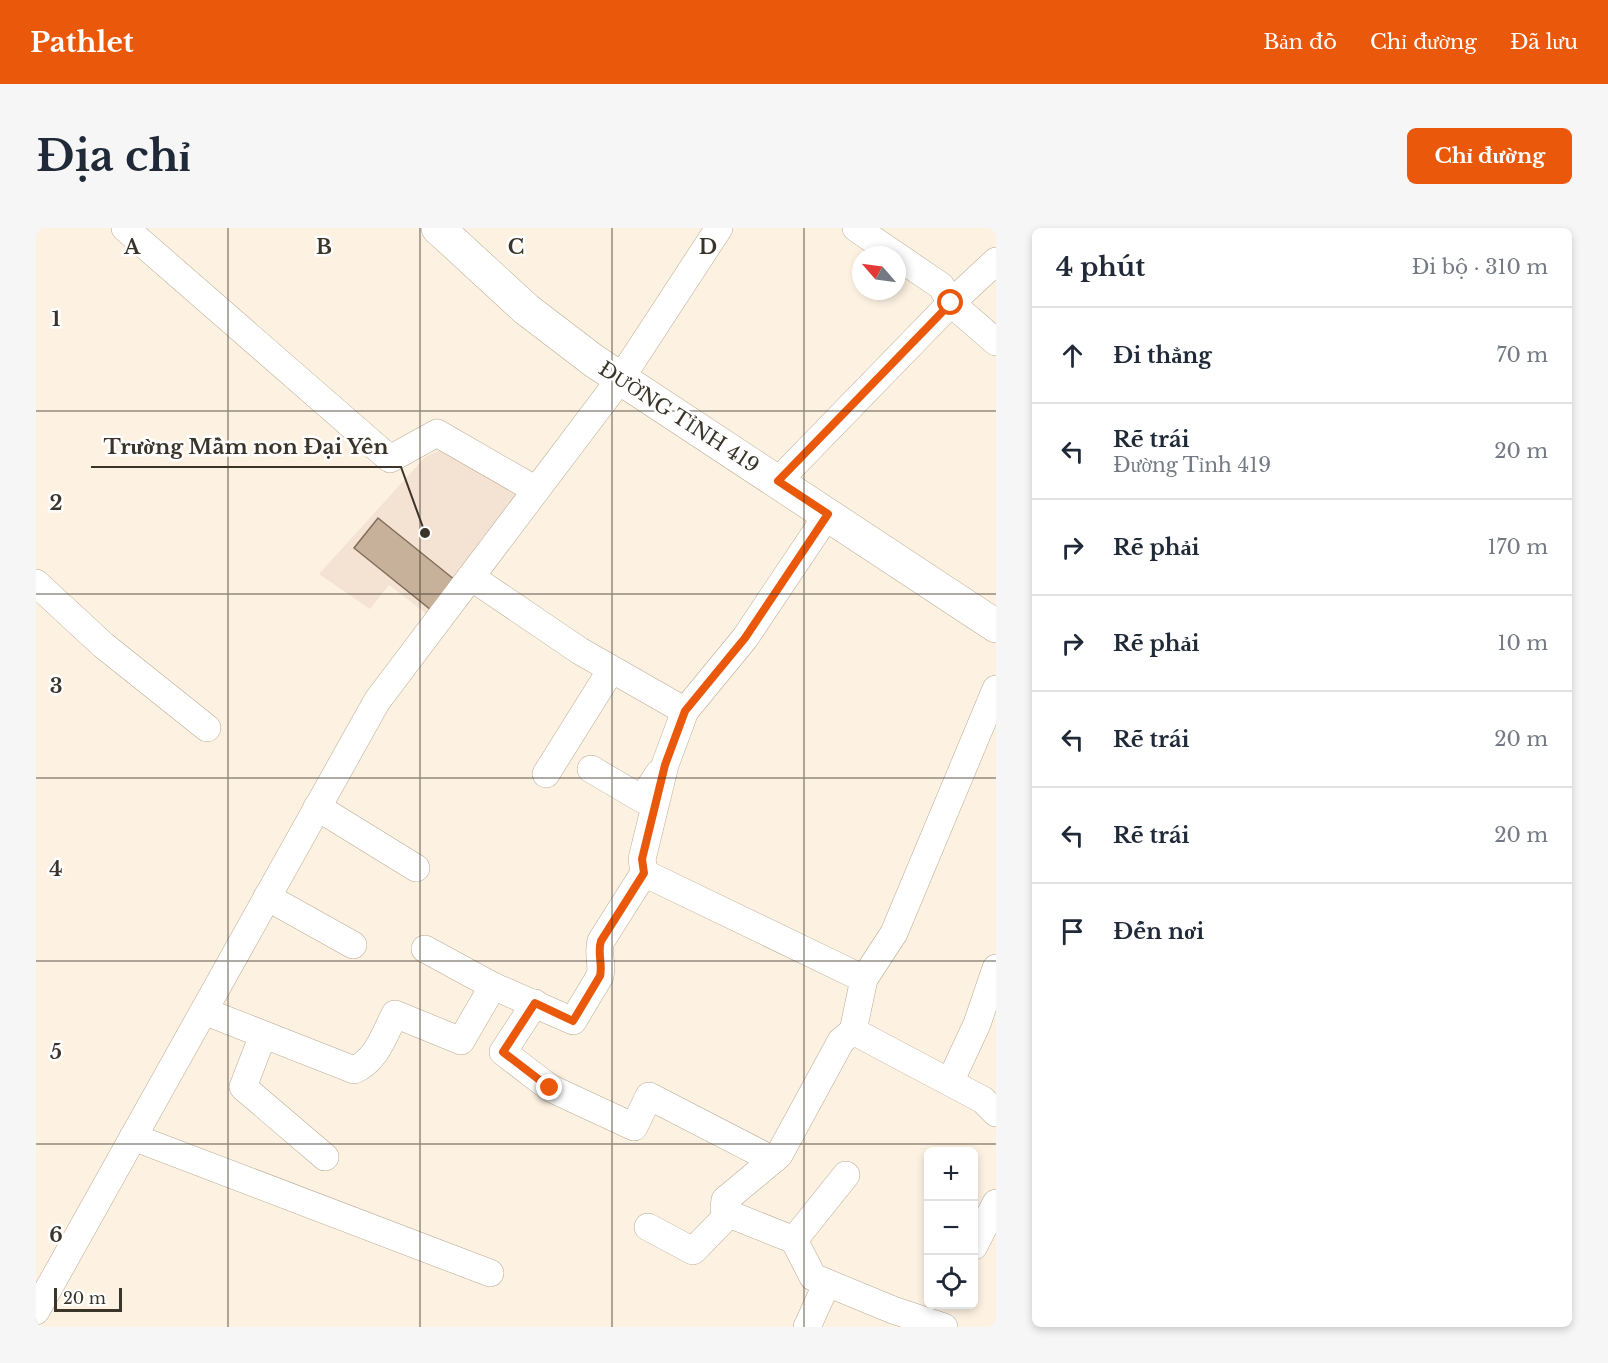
<!DOCTYPE html>
<html lang="vi">
<meta charset="utf-8">
<style>
body{margin:0;font-family:"Libre Baskerville",serif;background:#f6f6f7;color:#1f2937}
.controls{position:absolute;right:18px;bottom:18px;display:grid;overflow:hidden;border-radius:9px;box-shadow:0 3px 9px #0003}
.controls button{width:54px;height:54px;display:grid;place-items:center;padding:0;border:0;border-bottom:2px solid #e0e1e3;background:#fff;color:#1f2937;font:30px sans-serif}
.compass{position:absolute;left:816px;top:18px;width:54px;height:54px;border-radius:50%;background:#fff;box-shadow:0 3px 9px #0003;rotate:298deg}
.scale{position:absolute;left:18px;bottom:15px;width:68px;box-sizing:border-box;padding-left:6px;border:3px solid #3a3429;border-top:0;font-size:16px;line-height:21px;white-space:nowrap;color:#3a3429;-webkit-text-stroke:4px #fff;paint-order:stroke}
.stop{position:absolute;width:18px;height:18px;margin:-14px;border:4px solid #ea580c;border-radius:50%;background:#fff}
.stop.end{background:#ea580c;border-color:#fff;box-shadow:0 2px 6px #0008}
.list{margin:0;padding:0;list-style:none}
h2{display:flex;justify-content:space-between;align-items:center;height:78px;margin:0;padding:0 24px;font-size:26px}
h2 small{font-size:20px;font-weight:400;color:#747a83}
.list li{display:grid;grid-template-columns:39px 1fr auto;gap:18px;align-items:center;box-sizing:border-box;height:96px;padding:0 24px;border-top:2px solid #e0e1e3}
.list b{display:block;font-size:22px;white-space:nowrap}
.list p{margin:0;font-size:20px;white-space:nowrap;color:#747a83}
.list em{font-size:20px;font-style:normal;color:#747a83}
.icon{flex:none;width:33px;height:33px;fill:none;stroke:currentColor;stroke-width:2;stroke-linecap:round;stroke-linejoin:round}
.map{position:relative;flex:none;width:960px;height:1099px;overflow:hidden;border-radius:9px}
header{display:flex;align-items:center;gap:36px;box-sizing:border-box;height:84px;padding:0 30px;background:#ea580c;color:#fff}
header strong{font-size:28px}
nav{display:flex;gap:33px;margin-inline-start:auto;font-size:21px}
.intro{display:flex;align-items:center;justify-content:space-between;box-sizing:border-box;height:144px;padding:0 36px}
h1{margin:0;font-size:42px}
.button{padding:15px 27px;border-radius:9px;background:#ea580c;color:#fff;font-size:21px;font-weight:700}
main{display:flex;gap:36px;padding:0 36px}
aside{flex:1;background:#fff;border-radius:9px;box-shadow:0 3px 9px #0003}
.map>svg:first-child{display:block}
</style>
<header>
<strong>Pathlet</strong>
<nav><a>Bản đồ</a><a>Chỉ đường</a><a>Đã lưu</a></nav>
</header>
<div class="intro"><h1>Địa chỉ</h1><a class="button">Chỉ đường</a></div>
<main>
<div class="map">
<svg width="960" height="1099" viewBox="0 0 960 1099">
<rect width="100%" height="100%" fill="#fdf2e2"/>
<polygon fill="#f4e2d2" points="412,219 490,264 396,390 353,357 334,381 283,346 389,229"/>
<polygon fill="#c8b19b" stroke="#826d59" stroke-width="1.5" points="342,290 419,352 395,382 318,320"/>
<g fill="none" stroke-linecap="round" stroke-linejoin="round">
<g stroke="#b9a98f" stroke-width="28">
<g id="minor">
<polyline points="89,0 354,231 401,205 500,262"/>
<polyline points="820,0 905,58 915,75 960,114"/>
<polyline points="742,253 915,75 960,33"/>
<polyline points="435,349 544,423 649,483"/>
<polyline points="0,355 67,417 171,500"/>
<polyline points="555,541 606,571 623,545"/>
<polyline points="510,546 575,442"/>
<polyline points="281,579 380,640"/>
<polyline points="608,645 828,751"/>
<polyline points="231,669 317,717"/>
<path d="M 389,721 L 457,758 L 537,793 L 564,748 C 567,736 561,725 565,713 L 608,645 L 606,631 L 629,537 L 649,483 L 709,410 L 792,286"/>
<polyline points="499,775 467,824 514,860 598,899 613,868 737,932"/>
<path d="M 168,783 L 318,842 C 341,832 348,807 359,786 L 425,813 L 457,758"/>
<polyline points="817,803 947,872 960,885"/>
<polyline points="227,807 207,859 289,929"/>
<polyline points="914,854 941,796 960,740"/>
<polyline points="97,909 454,1045"/>
<polyline points="810,947 758,1012 777,1049 857,1082 908,1099"/>
<polyline points="612,999 657,1023 693,986"/>
<polyline points="758,1012 693,986 688,980 689,972 743,927 805,813 817,803 828,751 858,705 960,461"/>
<polyline points="938,1018 960,975"/>
<polyline points="0,1083 341,473 585,150 683,0"/>
<polyline points="771,1099 791,1055"/>
</g>
</g>
<g stroke="#b9a98f" stroke-width="34">
<polyline id="primary" points="402,0 490,81 558,133 960,398"/>
</g>
<use href="#minor" stroke="#fff" stroke-width="27"/>
<use href="#primary" stroke="#fff" stroke-width="33"/>
</g>
<g fill="none" stroke-linecap="round" stroke-linejoin="round">
<path stroke="#ea580c" stroke-width="8" d="M 514,860 L 467,824 L 499,775 L 537,793 L 564,748 C 567,736 561,725 565,713 L 608,645 L 606,631 L 629,537 L 649,483 L 709,410 L 792,286 L 742,253 L 915,75"/>
</g>
<path fill="none" stroke="#3a3429" stroke-width="1.5" stroke-opacity="0.55" d="M 192,0 L 192,1099M 384,0 L 384,1099M 576,0 L 576,1099M 768,0 L 768,1099M 0,183 L 960,183M 0,366 L 960,366M 0,550 L 960,550M 0,733 L 960,733M 0,916 L 960,916"/>
<g text-anchor="middle" dominant-baseline="central" stroke-width="5" stroke-linejoin="round" paint-order="stroke">
<g font-size="20" fill="#3a3429" stroke="#fff">
<text transform="translate(643 189) rotate(33)">ĐƯỜNG TỈNH 419</text>
</g>
</g>
<g font-size="20" text-anchor="middle" font-weight="bold" fill="#3a3429" stroke="#fff" stroke-width="5" stroke-linejoin="round" paint-order="stroke">
<text x="96" y="26">A</text>
<text x="288" y="26">B</text>
<text x="480" y="26">C</text>
<text x="672" y="26">D</text>
<text x="20" y="98">1</text>
<text x="20" y="282">2</text>
<text x="20" y="465">3</text>
<text x="20" y="648">4</text>
<text x="20" y="831">5</text>
<text x="20" y="1014">6</text>
</g>
<path fill="none" stroke="#3a3429" stroke-width="2" d="M389 305L365 239H55"/>
<circle fill="#3a3429" stroke="#fff" stroke-width="2" cx="389" cy="305" r="6"/>
<g font-size="21" text-anchor="middle" font-weight="bold" fill="#3a3429" stroke="#fff" stroke-width="5" stroke-linejoin="round" paint-order="stroke">
<text x="210" y="226">Trường Mầm non Đại Yên</text>
</g>
</svg>
<div class="controls">
<button>+</button>
<button>−</button>
<button><svg class="icon" aria-label="locate" viewBox="0 0 24 24"><circle cx="12" cy="12" r="6"/><path d="M12 2v4M12 18v4M2 12h4M18 12h4"/></svg></button>
</div>
<svg class="compass" viewBox="-18 -18 36 36"><path d="M0-13l5 13h-10z" fill="#e53935"/><path d="M0 13l5-13h-10z" fill="#747a83"/></svg>
<div class="scale">20 m</div>
<div class="stop" style="left:915px;top:75px"></div>
<div class="stop end" style="left:514px;top:860px"></div>
</div>
<aside>
<h2>4 phút<small>Đi bộ · 310 m</small></h2>
<ul class="list">
<li><svg class="icon" aria-label="ahead" viewBox="0 0 24 24"><path d="M12 20V5M6 11l6-6 6 6"/></svg><div><b>Đi thẳng</b></div><em>70 m</em></li>
<li><svg class="icon" aria-label="left" viewBox="0 0 24 24"><path d="M17 20v-9H6M10 6l-5 5 5 5"/></svg><div><b>Rẽ trái</b><p>Đường Tỉnh 419</p></div><em>20 m</em></li>
<li><svg class="icon" aria-label="right" viewBox="0 0 24 24"><path d="M7 20v-9h11M14 6l5 5-5 5"/></svg><div><b>Rẽ phải</b></div><em>170 m</em></li>
<li><svg class="icon" aria-label="right" viewBox="0 0 24 24"><path d="M7 20v-9h11M14 6l5 5-5 5"/></svg><div><b>Rẽ phải</b></div><em>10 m</em></li>
<li><svg class="icon" aria-label="left" viewBox="0 0 24 24"><path d="M17 20v-9H6M10 6l-5 5 5 5"/></svg><div><b>Rẽ trái</b></div><em>20 m</em></li>
<li><svg class="icon" aria-label="left" viewBox="0 0 24 24"><path d="M17 20v-9H6M10 6l-5 5 5 5"/></svg><div><b>Rẽ trái</b></div><em>20 m</em></li>
<li><svg class="icon" aria-label="arrive" viewBox="0 0 24 24"><path d="M6 21V4h12l-3 4 3 4H6"/></svg><div><b>Đến nơi</b></div></li>
</ul>
</aside>
</main>
